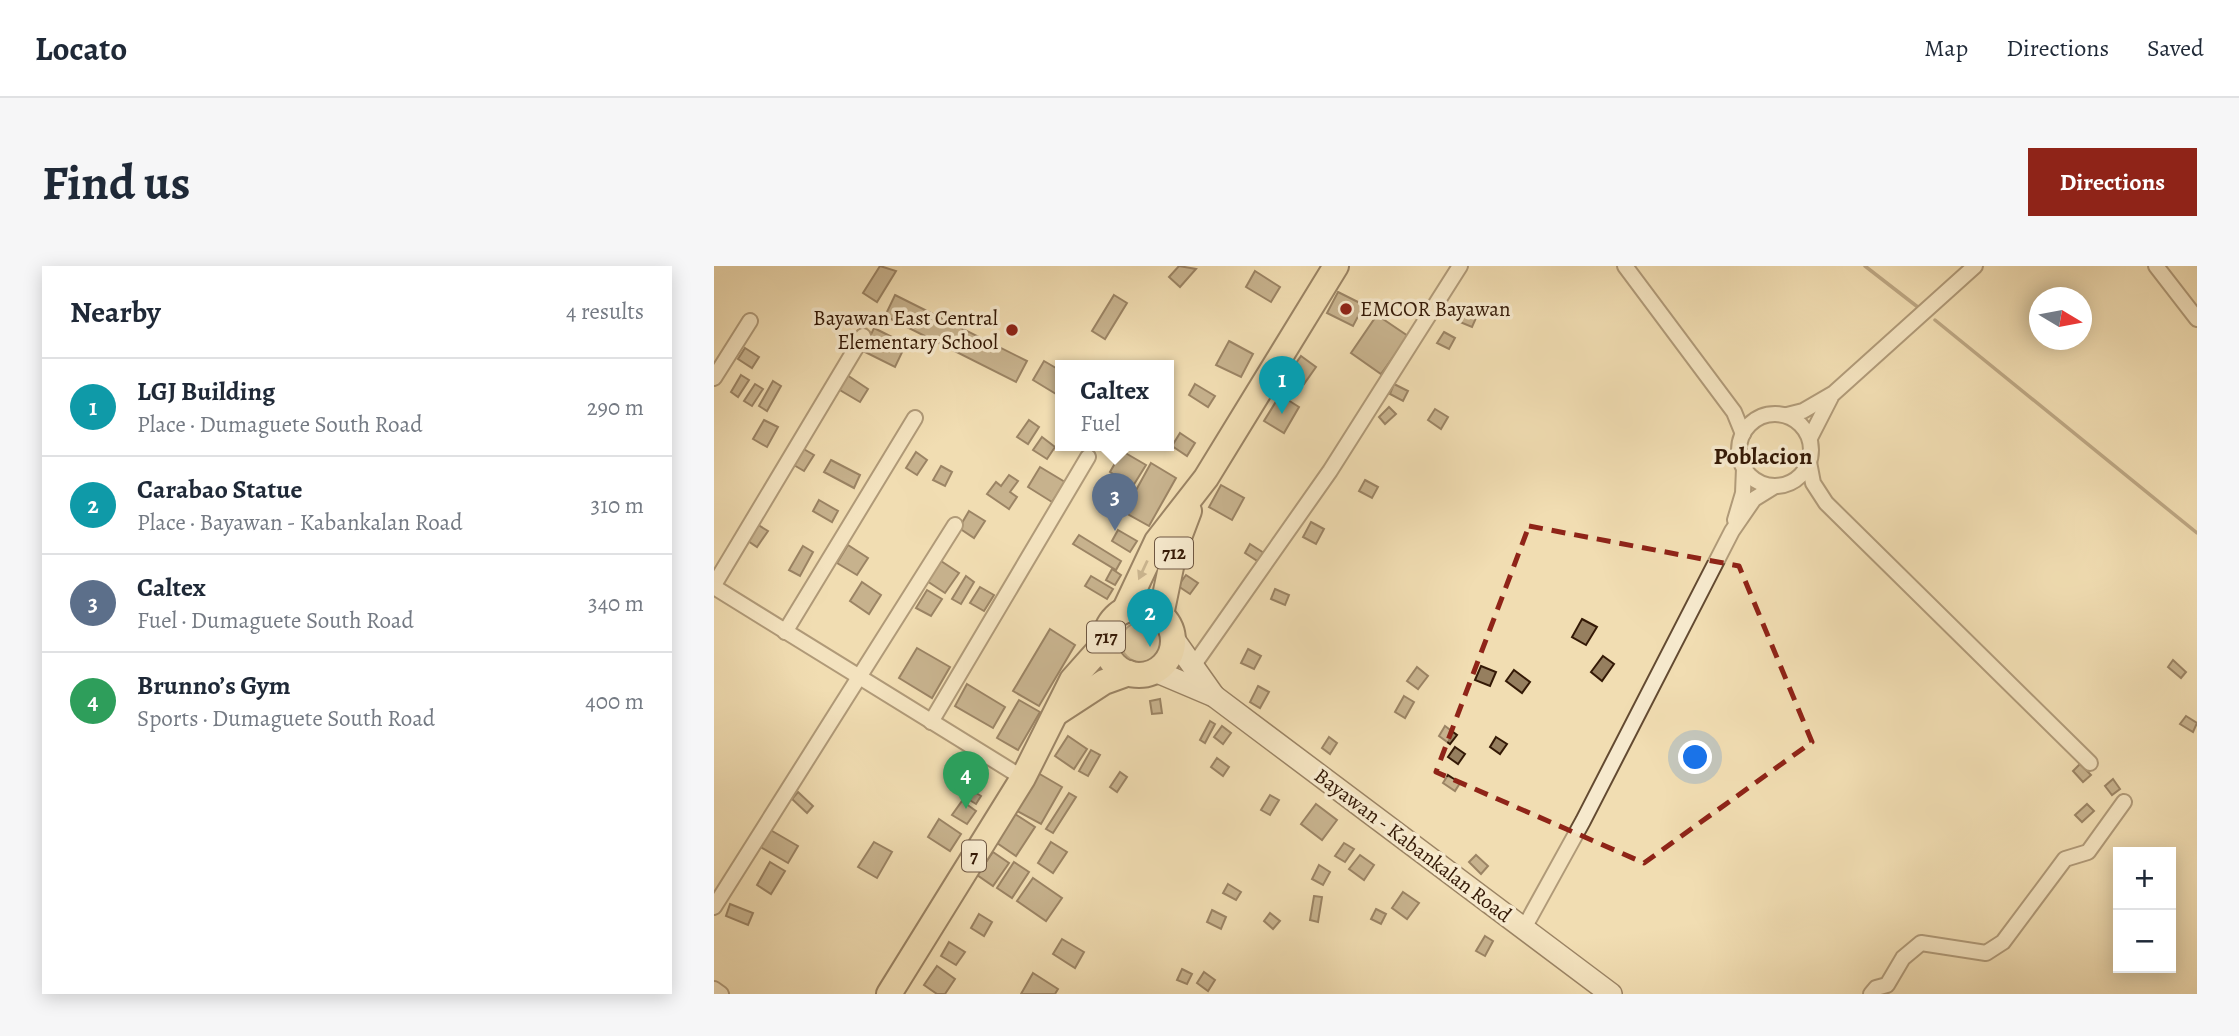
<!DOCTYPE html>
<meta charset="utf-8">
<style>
body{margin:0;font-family:Alegreya,serif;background:#f6f6f7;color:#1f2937}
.controls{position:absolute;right:21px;bottom:21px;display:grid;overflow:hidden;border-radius:0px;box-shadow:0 4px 18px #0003}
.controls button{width:63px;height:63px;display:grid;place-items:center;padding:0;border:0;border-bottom:2px solid #e0e1e3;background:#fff;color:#1f2937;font:35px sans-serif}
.compass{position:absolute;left:1315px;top:21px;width:63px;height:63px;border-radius:50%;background:#fff;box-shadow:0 4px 18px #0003;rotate:100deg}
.you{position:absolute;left:982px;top:492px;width:24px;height:24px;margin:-18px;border:5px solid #fff;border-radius:50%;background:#1a73e8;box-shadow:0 0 0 10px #1a73e833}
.badge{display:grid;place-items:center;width:46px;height:46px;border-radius:50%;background:#8f2418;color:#fff;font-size:23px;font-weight:700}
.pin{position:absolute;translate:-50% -58px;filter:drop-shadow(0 2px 4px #0008)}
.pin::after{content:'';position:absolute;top:37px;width:24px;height:21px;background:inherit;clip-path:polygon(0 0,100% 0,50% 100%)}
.popup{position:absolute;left:341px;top:94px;width:119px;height:91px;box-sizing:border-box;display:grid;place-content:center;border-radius:0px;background:#fff;filter:drop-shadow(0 2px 5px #0005);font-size:23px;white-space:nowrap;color:#747a83}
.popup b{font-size:26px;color:#1f2937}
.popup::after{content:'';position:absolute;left:50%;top:100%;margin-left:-14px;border:14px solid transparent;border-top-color:#fff}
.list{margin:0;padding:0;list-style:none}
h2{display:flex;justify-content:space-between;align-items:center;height:91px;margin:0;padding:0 28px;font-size:30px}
h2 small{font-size:23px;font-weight:400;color:#747a83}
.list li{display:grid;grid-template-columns:46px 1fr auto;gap:21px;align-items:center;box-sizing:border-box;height:98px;padding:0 28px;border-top:2px solid #e0e1e3}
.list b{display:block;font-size:26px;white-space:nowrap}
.list p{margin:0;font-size:23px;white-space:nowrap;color:#747a83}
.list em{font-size:23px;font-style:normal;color:#747a83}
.map{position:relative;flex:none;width:1483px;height:728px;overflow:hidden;border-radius:0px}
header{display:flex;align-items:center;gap:42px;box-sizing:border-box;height:98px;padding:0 35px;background:#fff;border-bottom:2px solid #e0e1e3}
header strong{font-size:33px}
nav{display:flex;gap:38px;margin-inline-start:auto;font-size:24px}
.intro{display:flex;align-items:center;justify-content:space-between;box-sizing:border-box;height:168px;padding:0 42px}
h1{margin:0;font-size:49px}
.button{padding:18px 32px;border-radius:0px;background:#8f2418;color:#fff;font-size:24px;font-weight:700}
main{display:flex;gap:42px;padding:0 42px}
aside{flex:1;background:#fff;border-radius:0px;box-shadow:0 4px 18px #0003}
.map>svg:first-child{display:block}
</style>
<header>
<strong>Locato</strong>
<nav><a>Map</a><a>Directions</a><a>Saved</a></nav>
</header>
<div class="intro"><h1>Find us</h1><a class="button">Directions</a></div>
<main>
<aside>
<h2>Nearby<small>4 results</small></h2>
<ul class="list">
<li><span class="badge" style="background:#0f9aa8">1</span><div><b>LGJ Building</b><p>Place · Dumaguete South Road</p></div><em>290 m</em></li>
<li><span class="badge" style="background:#0f9aa8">2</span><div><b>Carabao Statue</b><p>Place · Bayawan - Kabankalan Road</p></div><em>310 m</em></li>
<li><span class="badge" style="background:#5c6f8a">3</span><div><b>Caltex</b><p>Fuel · Dumaguete South Road</p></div><em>340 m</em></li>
<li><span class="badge" style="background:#2e9e5b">4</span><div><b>Brunno’s Gym</b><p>Sports · Dumaguete South Road</p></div><em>400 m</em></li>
</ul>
</aside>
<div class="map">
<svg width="1483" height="728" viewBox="0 0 1483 728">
<rect width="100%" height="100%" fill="#f1ddb2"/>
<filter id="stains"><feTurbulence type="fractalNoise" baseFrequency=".00286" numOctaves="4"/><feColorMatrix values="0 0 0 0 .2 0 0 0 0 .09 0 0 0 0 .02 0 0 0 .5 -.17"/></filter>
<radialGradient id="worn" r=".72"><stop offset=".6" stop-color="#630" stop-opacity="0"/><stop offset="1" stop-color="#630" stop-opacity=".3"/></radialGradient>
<circle fill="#d1bc95" stroke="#826a4e" stroke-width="2" cx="427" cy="376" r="20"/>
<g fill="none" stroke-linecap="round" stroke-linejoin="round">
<g stroke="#7f664a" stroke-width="3.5">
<polyline points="1151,0 1205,42"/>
<polyline points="1221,54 1483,267"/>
</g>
</g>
<g fill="#967f5f" stroke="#341906" stroke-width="2">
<polygon points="166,0 182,5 163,36 149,27"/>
<polygon points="465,0 482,3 466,21 455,11"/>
<polygon points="541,5 566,21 557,36 532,21"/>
<polygon points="624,26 650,39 639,60 613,47"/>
<polygon points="181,29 313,95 302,116 171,50"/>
<polygon points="400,29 413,37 391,73 378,65"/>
<polygon points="745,45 762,52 758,61 741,54"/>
<polygon points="663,49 694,70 667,108 637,87"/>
<polygon points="160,62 192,78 181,101 149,85"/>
<polygon points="730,66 741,72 735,83 723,77"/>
<polygon points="515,75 539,88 527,111 502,99"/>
<polygon points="31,82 45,91 38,102 24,93"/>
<polygon points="587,90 602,101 590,118 575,107"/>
<polygon points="330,95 347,105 347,131 319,114"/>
<polygon points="27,109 35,114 24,131 17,126"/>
<polygon points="133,109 154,123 146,136 124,123"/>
<polygon points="59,115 67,120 53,145 45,140"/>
<polygon points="41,118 49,123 38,140 30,135"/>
<polygon points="481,118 501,130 494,141 475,129"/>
<polygon points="680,118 694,125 689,135 676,128"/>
<polygon points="566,129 585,141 570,167 550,155"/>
<polygon points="675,141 682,148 671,158 665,151"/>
<polygon points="721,143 734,151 727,163 714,154"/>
<polygon points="50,154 64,161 53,181 39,173"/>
<polygon points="315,154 325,161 314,178 303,171"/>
<polygon points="466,167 481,177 473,190 458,180"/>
<polygon points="328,171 341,181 333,193 319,184"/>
<polygon points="88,182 100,189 90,205 78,198"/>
<polygon points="408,185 432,199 419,220 396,206"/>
<polygon points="202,186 213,194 203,209 192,202"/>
<polygon points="117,194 146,209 140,222 110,206"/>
<polygon points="437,197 462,212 435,260 410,246"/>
<polygon points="227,200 238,206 231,220 219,214"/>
<polygon points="326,201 351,216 338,236 314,221"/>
<polygon points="295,209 304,215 296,226 303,231 295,243 273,228 282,216 287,220"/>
<polygon points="651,214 664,221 658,232 645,225"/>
<polygon points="507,219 530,232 518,254 495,241"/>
<polygon points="105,234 124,245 118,256 99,245"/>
<polygon points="255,245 271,255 260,272 245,262"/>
<polygon points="597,256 610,263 602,278 589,271"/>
<polygon points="41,257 54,265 43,281 31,273"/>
<polygon points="404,264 423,275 416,286 398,275"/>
<polygon points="365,269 407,295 402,304 359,278"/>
<polygon points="536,278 550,287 545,296 531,287"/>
<polygon points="134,279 154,292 143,309 123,297"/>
<polygon points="89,280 99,286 86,310 75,304"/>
<polygon points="227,295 245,307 231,327 213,315"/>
<polygon points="398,303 407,309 401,319 392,314"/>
<polygon points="472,309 484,317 476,328 464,320"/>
<polygon points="252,310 260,316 247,338 238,333"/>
<polygon points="377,310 399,323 393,333 371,320"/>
<polygon points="148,316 167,329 155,348 136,335"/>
<polygon points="266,321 280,329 270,345 256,337"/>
<polygon points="561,323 575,329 571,339 557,333"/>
<polygon points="213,324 228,333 217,350 202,342"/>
<polygon points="868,353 883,361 872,379 858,371"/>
<polygon points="336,363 361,379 325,440 299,425"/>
<polygon points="203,382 236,401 218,432 185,412"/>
<polygon points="534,383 547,390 540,403 527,397"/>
<polygon points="889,390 900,398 888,415 877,406"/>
<polygon points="1459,394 1472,406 1467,412 1454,401"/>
<polygon points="767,400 782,406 776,420 761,414"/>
<polygon points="703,401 714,410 704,423 693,415"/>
<polygon points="800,404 816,416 808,427 792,415"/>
<polygon points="253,418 291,441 279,462 241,440"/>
<polygon points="544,420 555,426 546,442 536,436"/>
<polygon points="690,430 700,436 691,452 681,446"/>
<polygon points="446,433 448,447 438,448 436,435"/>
<polygon points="305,434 326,446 304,484 283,472"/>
<polygon points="1472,450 1483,457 1479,466 1466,458"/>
<polygon points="496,455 501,458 491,477 486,474"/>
<polygon points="508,460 517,467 509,478 500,471"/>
<polygon points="731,460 743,469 736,478 725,470"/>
<polygon points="354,470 373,483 360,503 341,490"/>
<polygon points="615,471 623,477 616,488 608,482"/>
<polygon points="782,471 793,478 786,488 776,481"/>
<polygon points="741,481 751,488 744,498 734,491"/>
<polygon points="377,484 386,489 374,510 365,505"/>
<polygon points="248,490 256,495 247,509 240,504"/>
<polygon points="503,492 515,501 509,510 497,501"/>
<polygon points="261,497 270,503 262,517 252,511"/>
<polygon points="1366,498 1377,509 1369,516 1359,505"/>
<polygon points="406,506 413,511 403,526 396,521"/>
<polygon points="324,507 348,521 327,558 303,545"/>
<polygon points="734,509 746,517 741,525 729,517"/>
<polygon points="1399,513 1406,523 1398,529 1391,520"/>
<polygon points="249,519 267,530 262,538 244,527"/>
<polygon points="84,526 99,540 93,547 78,533"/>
<polygon points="355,527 362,531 339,567 332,563"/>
<polygon points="556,529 565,534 556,549 547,544"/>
<polygon points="248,535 262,545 253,558 238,549"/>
<polygon points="602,538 623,554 608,574 587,558"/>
<polygon points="1373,538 1380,545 1368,556 1361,549"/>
<polygon points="301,548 321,561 302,590 283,577"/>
<polygon points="225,553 247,568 236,585 214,571"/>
<polygon points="53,562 84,580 74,597 43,579"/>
<polygon points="160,576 178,586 163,612 144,601"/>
<polygon points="337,576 353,586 339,607 324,597"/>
<polygon points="630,577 640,583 631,596 621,590"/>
<polygon points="279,586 295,597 279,620 263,609"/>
<polygon points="646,589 660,599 650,614 635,603"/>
<polygon points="762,589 774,600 767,608 755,596"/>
<polygon points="56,596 71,605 57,628 43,619"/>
<polygon points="300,596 315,606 298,632 283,622"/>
<polygon points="605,599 616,606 609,619 598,613"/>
<polygon points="319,612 348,632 332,655 303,635"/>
<polygon points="514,618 527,626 522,634 509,627"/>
<polygon points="689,626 705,637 693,653 678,642"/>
<polygon points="600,630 608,631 604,656 596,654"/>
<polygon points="16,638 39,647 34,659 12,650"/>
<polygon points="662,643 672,648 667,658 657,653"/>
<polygon points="498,644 512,651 507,663 493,656"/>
<polygon points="556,647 566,655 559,663 550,655"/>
<polygon points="265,648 278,656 270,670 257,662"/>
<polygon points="771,670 779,675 771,690 762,685"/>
<polygon points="348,673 370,686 361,702 339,688"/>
<polygon points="235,676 251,686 242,699 227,690"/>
<polygon points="223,700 241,713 231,728 223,728 210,719"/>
<polygon points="468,703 478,708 473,718 463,714"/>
<polygon points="490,706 501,714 494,725 483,717"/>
<polygon points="319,707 344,723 341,728 307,728"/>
</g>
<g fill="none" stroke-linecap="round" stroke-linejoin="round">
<g stroke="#634a31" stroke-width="18">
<g id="minor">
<polyline points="911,0 1020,146 1029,168"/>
<polyline points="1442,0 1483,53"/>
<polyline points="0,112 36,55"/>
<circle cx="1061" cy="184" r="36"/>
<polyline points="1073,149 1089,145 1120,127 1261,0"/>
<polyline points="1096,172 1117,131"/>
<polyline points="1095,196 1099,217 1112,237 1376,497"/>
<polyline points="1021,254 1029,227 1030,202"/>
<polyline points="0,319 149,70"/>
<polyline points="0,321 309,512"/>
<polyline points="71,366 201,152"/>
<polyline points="479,400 616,205 746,0"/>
<polyline points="217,456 374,191"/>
<polyline points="0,641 241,259"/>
<polyline points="810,662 869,555 1018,265 1040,233 1061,220"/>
<polyline points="0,723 7,728"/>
<polyline points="1157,728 1162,722 1173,719 1189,692 1207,677 1272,687 1289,676 1351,593 1374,586 1410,536"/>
</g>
</g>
<g stroke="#341906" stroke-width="24">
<g id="secondary">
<polyline points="459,372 500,430"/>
<polyline points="441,405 500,430 897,728"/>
</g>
</g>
<g stroke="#341906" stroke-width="28">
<g id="trunk">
<circle cx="425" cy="375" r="34"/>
<polyline points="410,345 443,275 492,212 622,0"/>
<polyline points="447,349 461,282 475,245"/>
<polyline points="344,446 390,416 415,407"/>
<polyline points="175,728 309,512 358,414 390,378"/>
</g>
</g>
<use href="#minor" stroke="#f6e9cd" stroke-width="14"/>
<use href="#secondary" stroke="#f6e9cd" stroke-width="21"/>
<use href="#trunk" stroke="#f1ddb2" stroke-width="24"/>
</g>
<defs><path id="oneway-solid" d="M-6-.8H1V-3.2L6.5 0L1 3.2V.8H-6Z" transform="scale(1.75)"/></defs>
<use fill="#9c8565" href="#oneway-solid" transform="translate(429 304) rotate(115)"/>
<path d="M0 0H1483V728H0ZM 815,260 L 1025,300 L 1098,476 L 930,597 L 722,506 Z" fill="#f1ddb2" fill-opacity=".55" fill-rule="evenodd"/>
<path fill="none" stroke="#8f2418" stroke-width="5" stroke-dasharray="14 9" stroke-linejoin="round" d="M 815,260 L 1025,300 L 1098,476 L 930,597 L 722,506 Z"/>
<g fill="#8f2418" stroke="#f6e9cd" stroke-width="2.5">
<circle cx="632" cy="43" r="7"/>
<circle cx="298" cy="64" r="7"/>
</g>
<g text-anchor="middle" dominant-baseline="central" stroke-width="7" stroke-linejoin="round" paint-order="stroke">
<g fill="#f6e9cd" stroke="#6e5742" stroke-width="2">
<rect x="441" y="271.5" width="38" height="31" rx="5"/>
<rect x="373" y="355.5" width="38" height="31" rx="5"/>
<rect x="248" y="574.5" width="24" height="31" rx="5"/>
</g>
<g font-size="19" font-weight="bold" fill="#341906">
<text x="460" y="287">712</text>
<text x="392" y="371">717</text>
<text x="260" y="590">7</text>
</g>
<g font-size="21" fill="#341906" stroke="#f6e9cd" text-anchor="start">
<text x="646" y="43">EMCOR Bayawan</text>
<text x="284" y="52" text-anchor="end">Bayawan East Central<tspan x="284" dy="24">Elementary School</tspan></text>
</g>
<g font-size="21" fill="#341906" stroke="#f6e9cd">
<text transform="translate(699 579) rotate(37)">Bayawan - Kabankalan Road</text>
</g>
<g font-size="24" font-weight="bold" fill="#341906" stroke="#f6e9cd">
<text x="1049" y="190">Poblacion</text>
</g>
</g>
<rect width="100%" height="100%" filter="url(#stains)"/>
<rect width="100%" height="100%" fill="url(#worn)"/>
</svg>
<div class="controls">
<button>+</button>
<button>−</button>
</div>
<svg class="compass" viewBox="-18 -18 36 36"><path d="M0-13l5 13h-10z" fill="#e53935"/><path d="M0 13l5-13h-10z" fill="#747a83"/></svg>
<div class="you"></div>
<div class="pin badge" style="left:568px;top:148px;background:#0f9aa8">1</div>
<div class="pin badge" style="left:436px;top:381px;background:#0f9aa8">2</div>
<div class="pin badge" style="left:401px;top:265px;background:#5c6f8a">3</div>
<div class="popup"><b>Caltex</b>Fuel</div>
<div class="pin badge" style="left:252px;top:543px;background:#2e9e5b">4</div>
</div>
</main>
